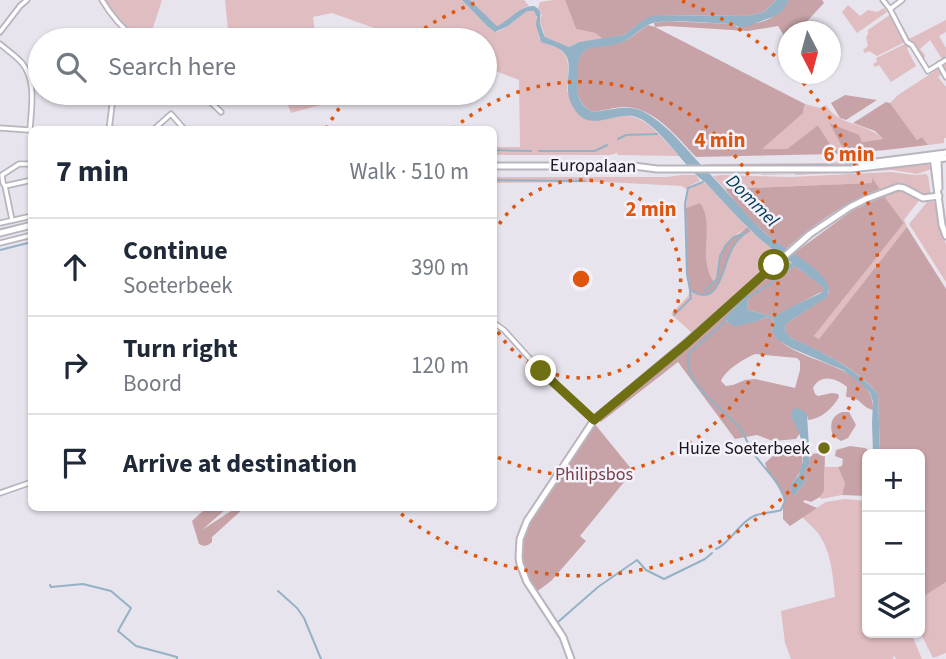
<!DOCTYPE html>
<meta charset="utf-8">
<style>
body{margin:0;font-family:"Source Sans 3",sans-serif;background:#f6f6f7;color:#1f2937}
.controls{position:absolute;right:21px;bottom:21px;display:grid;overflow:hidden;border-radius:10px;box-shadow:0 2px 5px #0004}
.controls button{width:63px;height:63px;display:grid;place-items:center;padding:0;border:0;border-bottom:2px solid #e0e1e3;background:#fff;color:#1f2937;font:35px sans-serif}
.compass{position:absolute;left:778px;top:21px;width:63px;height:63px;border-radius:50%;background:#fff;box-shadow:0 2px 5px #0004;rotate:174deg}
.stop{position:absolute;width:21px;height:21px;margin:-16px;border:5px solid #6e6f13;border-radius:50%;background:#fff}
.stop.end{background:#6e6f13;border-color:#fff;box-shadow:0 2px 7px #0008}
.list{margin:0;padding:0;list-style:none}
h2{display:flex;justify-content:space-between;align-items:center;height:91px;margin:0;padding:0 28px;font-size:30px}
h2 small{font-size:23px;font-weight:400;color:#747a83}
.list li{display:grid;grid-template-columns:46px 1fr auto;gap:21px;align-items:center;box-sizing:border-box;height:98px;padding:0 28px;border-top:2px solid #e0e1e3}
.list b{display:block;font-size:26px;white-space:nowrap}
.list p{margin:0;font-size:23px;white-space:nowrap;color:#747a83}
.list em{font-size:23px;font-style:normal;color:#747a83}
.icon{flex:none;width:38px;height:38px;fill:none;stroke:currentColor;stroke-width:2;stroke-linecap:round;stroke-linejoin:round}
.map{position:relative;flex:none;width:946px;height:659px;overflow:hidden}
.search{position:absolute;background:#fff;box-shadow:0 2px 5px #0004;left:28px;top:28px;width:469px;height:77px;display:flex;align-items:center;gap:18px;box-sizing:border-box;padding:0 24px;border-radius:38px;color:#747a83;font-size:26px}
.panel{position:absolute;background:#fff;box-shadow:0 2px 5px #0004;left:28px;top:126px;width:469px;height:385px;border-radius:10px}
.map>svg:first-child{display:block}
</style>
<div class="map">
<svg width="946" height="659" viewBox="0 0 946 659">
<rect width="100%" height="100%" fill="#e8e4ee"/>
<g fill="#dfbdc0">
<path d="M 105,0 L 162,0 L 149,40 C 129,40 114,16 105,0 Z"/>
<path d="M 225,0 L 462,0 L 487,26 L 497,32 L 508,26 L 527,11 L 534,11 L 536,13 L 539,38 C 545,45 552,45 559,49 C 573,57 567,77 567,91 L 595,121 C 604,119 613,116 623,116 C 648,114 663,141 680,156 L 618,155 L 617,153 L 610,155 L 494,155 L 494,147 L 520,147 L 519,80 L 485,67 L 485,40 L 408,40 L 332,13 L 313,17 L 316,40 L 229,40 Z"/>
<path d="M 470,0 L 524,0 L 529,6 C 516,9 509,22 497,26 Z"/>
<polygon points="554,0 565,0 576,29 595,33 603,39 579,42 569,47 545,37 540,21 542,15 538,8 540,2"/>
<polygon points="848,5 860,16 868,10 877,12 884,8 887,12 857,33 842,12"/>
<polygon points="891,14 905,42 877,56 869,51 865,53 863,50 868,46 866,37 868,34 868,30"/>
<polygon points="946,20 946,32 939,36 946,48 946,56 942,59 930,40 920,49 925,55 924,61 915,44 908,40 901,28 903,26 909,38 911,38"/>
<polygon points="907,43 911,45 907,49 916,66 891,82 879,65 875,67 873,64 877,62 876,58"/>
<polygon points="946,64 946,70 938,77 946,87 946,138 944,138 944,143 928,145 922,137 917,140 890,103 898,95"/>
<polygon points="283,93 322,93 324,104 291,113"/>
<path d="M 805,104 L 820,108 L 826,105 C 838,126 868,123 883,139 L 862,142 L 829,124 L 844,148 L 833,149 L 818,125 L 787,149 L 760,149 L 804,111 Z"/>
<polygon points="938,151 939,153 840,166 705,168 705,164 829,163"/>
<polygon points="926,163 930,166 932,169 917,174 893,170 795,175 733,173 753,172 763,175 795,175 795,172 844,170 855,172"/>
<polygon points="891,172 915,175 926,174 928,176 931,195 925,196 900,184 880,189 873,180 873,183 725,189 713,176 723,175 791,177"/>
<polygon points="682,175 696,175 700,181 691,185 686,189 682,186 605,182 494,183 494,177 667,177"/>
<path d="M 703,183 L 706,183 L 747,227 C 743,231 736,234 733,238 C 723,251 722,270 714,283 L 705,265 L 706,244 L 700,203 L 686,208 L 688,188 Z"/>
<polygon points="902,190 920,199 904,220 907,227 819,339 814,336 904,223 884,196"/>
<polygon points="928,201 935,202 946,245 946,282 909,224"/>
<path d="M 750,230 L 779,255 L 692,333 L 671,314 L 688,296 L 690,290 C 721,310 723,263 733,246 C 738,239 743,235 750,230 Z"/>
<polygon points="825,467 838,467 845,483 842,495 821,499 820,497 824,491"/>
<path d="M 845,499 L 867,501 L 867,633 L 911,633 L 922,659 L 896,659 L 894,655 L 893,659 L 791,659 L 785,643 L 781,611 L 835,597 C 833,575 831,551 818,533 C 813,527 807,522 802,517 L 826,502 Z"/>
<polygon points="946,582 946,653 933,658 920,632 920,599"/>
</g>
<g fill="#c7a3a7" fill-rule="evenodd">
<polygon points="565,0 776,0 764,12 747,16 657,15 641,22 624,35 603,39 595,33 576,29"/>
<path d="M 789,0 L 822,0 L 824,3 L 798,31 L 788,32 L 788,42 L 778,26 L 748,31 L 667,26 L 655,27 L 805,104 L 803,113 L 762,149 L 787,149 L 818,125 L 833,149 L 843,148 L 829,123 L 859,135 L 862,142 L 883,139 L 875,131 L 853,123 L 886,102 L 890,103 L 917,140 L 922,137 L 928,145 L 886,150 L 837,154 L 696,157 C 677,137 655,108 625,107 C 614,107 603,111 592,112 C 585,108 581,103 578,95 C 574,84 575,55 587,49 C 597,43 610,45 620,43 C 631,40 639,30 648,25 L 655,27 L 654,23 L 666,21 L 732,24 L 737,27 C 761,22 776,22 789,0 Z"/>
<polygon points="845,95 877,100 846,120 840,118 831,103"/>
<path d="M 872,178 L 880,189 C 846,201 813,225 786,249 C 762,233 742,212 725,189 L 872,183 Z"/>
<path d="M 884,196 L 904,223 L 814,336 L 819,339 L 907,227 L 946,289 L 946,582 L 920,599 L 920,454 L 880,454 L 878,394 C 853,365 824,354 791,338 L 785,332 L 786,324 L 790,321 L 826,297 L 829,291 L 811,266 L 792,252 L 797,251 L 853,210 Z"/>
<path d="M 700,203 C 716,227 696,256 714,282 C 720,273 717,263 722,253 C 727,241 738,236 747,227 L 750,230 C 743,235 738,239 733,246 C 722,263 721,310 690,290 L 687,274 L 686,208 Z"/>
<path d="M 785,259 L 792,264 L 782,271 L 783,274 L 795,266 L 821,285 L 823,287 L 823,291 L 774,317 L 748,310 L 747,304 L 749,297 L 747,296 L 725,319 L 726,322 C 740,323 753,325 765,317 L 774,319 L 772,330 C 776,334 779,340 783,343 C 806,363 876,368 873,410 C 860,407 863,398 846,397 L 847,387 C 837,378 820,373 813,388 L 815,394 L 818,396 L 832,393 L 838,394 L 839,397 C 833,408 821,419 808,420 L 807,415 L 791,416 L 798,427 L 800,433 L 796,439 L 773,441 L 757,435 L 735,439 L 678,362 L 601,422 L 597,419 L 675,357 ZM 755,354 L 797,358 L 800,361 L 800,370 L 795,388 L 755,379 L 745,380 L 733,385 L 726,386 L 721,381 C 726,369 744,359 755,354 Z"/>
<path d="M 842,412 L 849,412 L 856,425 L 848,438 L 841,441 L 833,436 C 829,425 831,416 842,412 Z"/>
<path d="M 594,423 L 633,471 L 580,536 L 586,541 L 551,581 L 535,593 C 519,563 515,555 527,521 Z"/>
<polygon points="850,446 865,448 873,453 867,454 867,496 842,495 845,483 838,467 842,466 843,459 835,456 836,450"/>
<path d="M 786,449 L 802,454 C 804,466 800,474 792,483 L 795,495 L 807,479 L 803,475 L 806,469 L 810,464 L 810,454 L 823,453 L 825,455 L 824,491 L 820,497 L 811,502 L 805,500 L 803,502 L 817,508 L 790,526 L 783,519 L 783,507 L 785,501 L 783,493 L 767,470 L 765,463 L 776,453 Z"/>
<path d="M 206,508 L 227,508 L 202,530 L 234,509 L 232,508 L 244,508 L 212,537 L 212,542 C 208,546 204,547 199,544 L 192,521 Z"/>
</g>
<g fill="#94b2c5">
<path d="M 462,0 L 470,0 L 497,26 C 511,20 518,6 534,6 C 543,11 540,14 540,23 C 541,27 543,33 545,37 L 569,47 L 579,42 L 624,35 L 646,18 L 657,15 L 747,16 L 764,12 L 776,0 L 789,0 C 780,17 775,16 759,22 C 749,26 742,30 732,24 C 713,24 666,18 650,24 C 640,28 633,38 623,42 C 595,53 578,35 577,80 C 576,93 579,105 592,112 C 610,111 627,103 644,112 C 673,128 688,153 710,174 C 729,193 745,215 765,233 C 781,248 824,267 829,288 L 827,297 L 790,321 L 786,324 L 785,331 L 791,338 C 824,353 853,366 878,394 L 880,454 L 873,454 L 872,422 L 873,402 L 870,393 L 863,385 L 843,370 L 791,348 L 777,339 L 772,330 L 774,319 L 765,317 C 755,324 746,322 735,327 L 724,319 L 747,295 L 749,297 L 747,304 L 748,310 L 774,317 L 789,308 L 819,294 L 823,291 L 823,287 L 795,266 L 783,274 L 782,271 L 792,263 C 758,242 733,212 706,183 C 685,169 659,124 636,117 C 618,111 594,130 579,115 C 557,92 576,68 565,54 C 560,47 549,45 541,42 L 536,25 L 537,17 L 534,11 L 527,11 L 508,26 L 495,32 L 487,26 Z"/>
<path d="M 795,408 L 803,410 L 807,415 L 810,464 L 806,469 L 804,475 L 807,479 L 795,495 L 792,494 L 792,483 L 799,475 C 800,469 803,464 803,459 C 803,441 799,430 791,416 L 792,411 Z"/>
</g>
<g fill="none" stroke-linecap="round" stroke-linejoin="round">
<g stroke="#94b2c5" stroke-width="2">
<polyline points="618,139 626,135 657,134"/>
<polyline points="494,150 531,151"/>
<polyline points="539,151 595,151 607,145"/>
<polyline points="846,164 862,161"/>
<polyline points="716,166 832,165"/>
<polyline points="494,180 585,181"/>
<path d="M 703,182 L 688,188 L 685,204 L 687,274 L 690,290 C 721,310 722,264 733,247 C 737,240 742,235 749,231"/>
<polyline points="0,250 32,242"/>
<polyline points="705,291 717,279 720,256 726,245 734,237 743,234"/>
<polyline points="747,298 770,284 783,273"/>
<polyline points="674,315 691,298 690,291"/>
<path d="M 716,549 C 732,542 738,523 754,516 C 762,512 773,513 781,510 L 785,501 C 780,481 763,468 752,451 C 747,443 745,434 739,427 C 723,409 680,381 689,353 L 727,320"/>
<polyline points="50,585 51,587 83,584 111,591 131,608 118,631 136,646 177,657 177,659"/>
<polyline points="278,591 297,608 304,618 321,659"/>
<polyline points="558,622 598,587 637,560 646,570 664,579 705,559 712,553"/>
</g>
<g stroke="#b9b5bf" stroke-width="7">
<g id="street">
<path d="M 102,0 C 112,17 122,28 137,40"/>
<polyline points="883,0 890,9 907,42 912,45 928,71 946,60"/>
<polyline points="890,9 902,0"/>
<polyline points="0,32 20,6 27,0"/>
<path d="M 0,44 C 7,50 16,56 22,63 C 37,81 31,109 30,130"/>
<polyline points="939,64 946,77"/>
<polyline points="201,93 221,112"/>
<polyline points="0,128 29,130"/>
<polyline points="109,130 113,97 115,93"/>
<polyline points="153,130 171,114 185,130"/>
<polyline points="5,186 32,180"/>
<polyline points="12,220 5,186 3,183 2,175 19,164 32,164"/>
<polyline points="0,223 32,216"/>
<polyline points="0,243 32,235"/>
<polyline points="494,323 504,330 541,371 594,420"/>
<polyline points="0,493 32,482"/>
</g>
</g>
<g stroke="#b9b5bf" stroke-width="9">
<g id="secondary">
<polyline points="936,156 938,159 939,188"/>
<polyline points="933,157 942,225 946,236"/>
<polyline points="861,164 946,153"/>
<polyline points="494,166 634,166 657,169 851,169 946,158"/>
<polyline points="0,233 32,225"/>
<polyline points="571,659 563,637 527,582 520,564 519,558 520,539 527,521 594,420 686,343 810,234 850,207 866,199 898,187 904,188 923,198 939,196"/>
</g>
</g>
<use href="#street" stroke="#fff" stroke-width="3.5"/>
<use href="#secondary" stroke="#fff" stroke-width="5"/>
</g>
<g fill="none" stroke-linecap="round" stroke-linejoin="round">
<polyline stroke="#6e6f13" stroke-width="9" points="541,371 594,420 686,344 774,265"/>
</g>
<g fill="none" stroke="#de560d" stroke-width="3.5" stroke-dasharray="3.5 7">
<path d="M494 233A99 99 0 1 1 494 325"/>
<path d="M453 129A197 197 0 1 1 495 456"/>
<path d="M326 129A296 296 0 0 1 349 95M407 40A296 296 0 0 1 480 1M682 1A296 296 0 0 1 788 68M796 75A296 296 0 0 1 395 509"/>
</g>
<circle fill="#6e6f13" stroke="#f5f1fb" stroke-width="2.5" cx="824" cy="448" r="7"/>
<g text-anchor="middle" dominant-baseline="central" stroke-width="5" stroke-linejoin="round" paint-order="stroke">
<g font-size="18" fill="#18161a" stroke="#f5f1fb">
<text transform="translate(593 166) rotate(1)">Europalaan</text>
</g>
<g font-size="18" fill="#18161a" stroke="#f5f1fb" text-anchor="end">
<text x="810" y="448">Huize Soeterbeek</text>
</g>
<g font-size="18" fill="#76424a" stroke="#f5f1fb">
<text x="594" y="474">Philipsbos</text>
</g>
<g font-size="19" font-style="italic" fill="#013c57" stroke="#f5f1fb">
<text transform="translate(752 201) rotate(45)">Dommel</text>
</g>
</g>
<circle cx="581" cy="279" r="10" fill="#de560d" stroke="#f5f1fb" stroke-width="3.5"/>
<g font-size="21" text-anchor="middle" font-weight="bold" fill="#de560d" stroke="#f5f1fb" stroke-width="5" stroke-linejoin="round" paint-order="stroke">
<text x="720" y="147">4 min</text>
<text x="849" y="161">6 min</text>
<text x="651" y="216">2 min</text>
</g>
</svg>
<div class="controls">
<button>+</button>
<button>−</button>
<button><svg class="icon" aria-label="layers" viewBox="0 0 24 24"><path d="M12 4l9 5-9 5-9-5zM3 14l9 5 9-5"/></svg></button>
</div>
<svg class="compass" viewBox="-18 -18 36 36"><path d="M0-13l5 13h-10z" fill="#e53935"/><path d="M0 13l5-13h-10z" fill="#747a83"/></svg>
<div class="stop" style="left:774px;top:265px"></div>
<div class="stop end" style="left:541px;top:371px"></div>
<div class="search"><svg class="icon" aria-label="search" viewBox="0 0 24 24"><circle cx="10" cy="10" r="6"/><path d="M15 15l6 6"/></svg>Search here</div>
<section class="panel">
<h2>7 min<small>Walk · 510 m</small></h2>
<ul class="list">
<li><svg class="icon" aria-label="ahead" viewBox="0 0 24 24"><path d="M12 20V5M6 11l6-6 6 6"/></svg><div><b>Continue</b><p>Soeterbeek</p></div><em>390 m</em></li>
<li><svg class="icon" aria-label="right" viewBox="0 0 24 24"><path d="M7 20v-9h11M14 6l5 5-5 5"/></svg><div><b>Turn right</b><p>Boord</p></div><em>120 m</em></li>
<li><svg class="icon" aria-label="arrive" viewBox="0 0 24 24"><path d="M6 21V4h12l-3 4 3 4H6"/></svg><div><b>Arrive at destination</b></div></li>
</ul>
</section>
</div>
